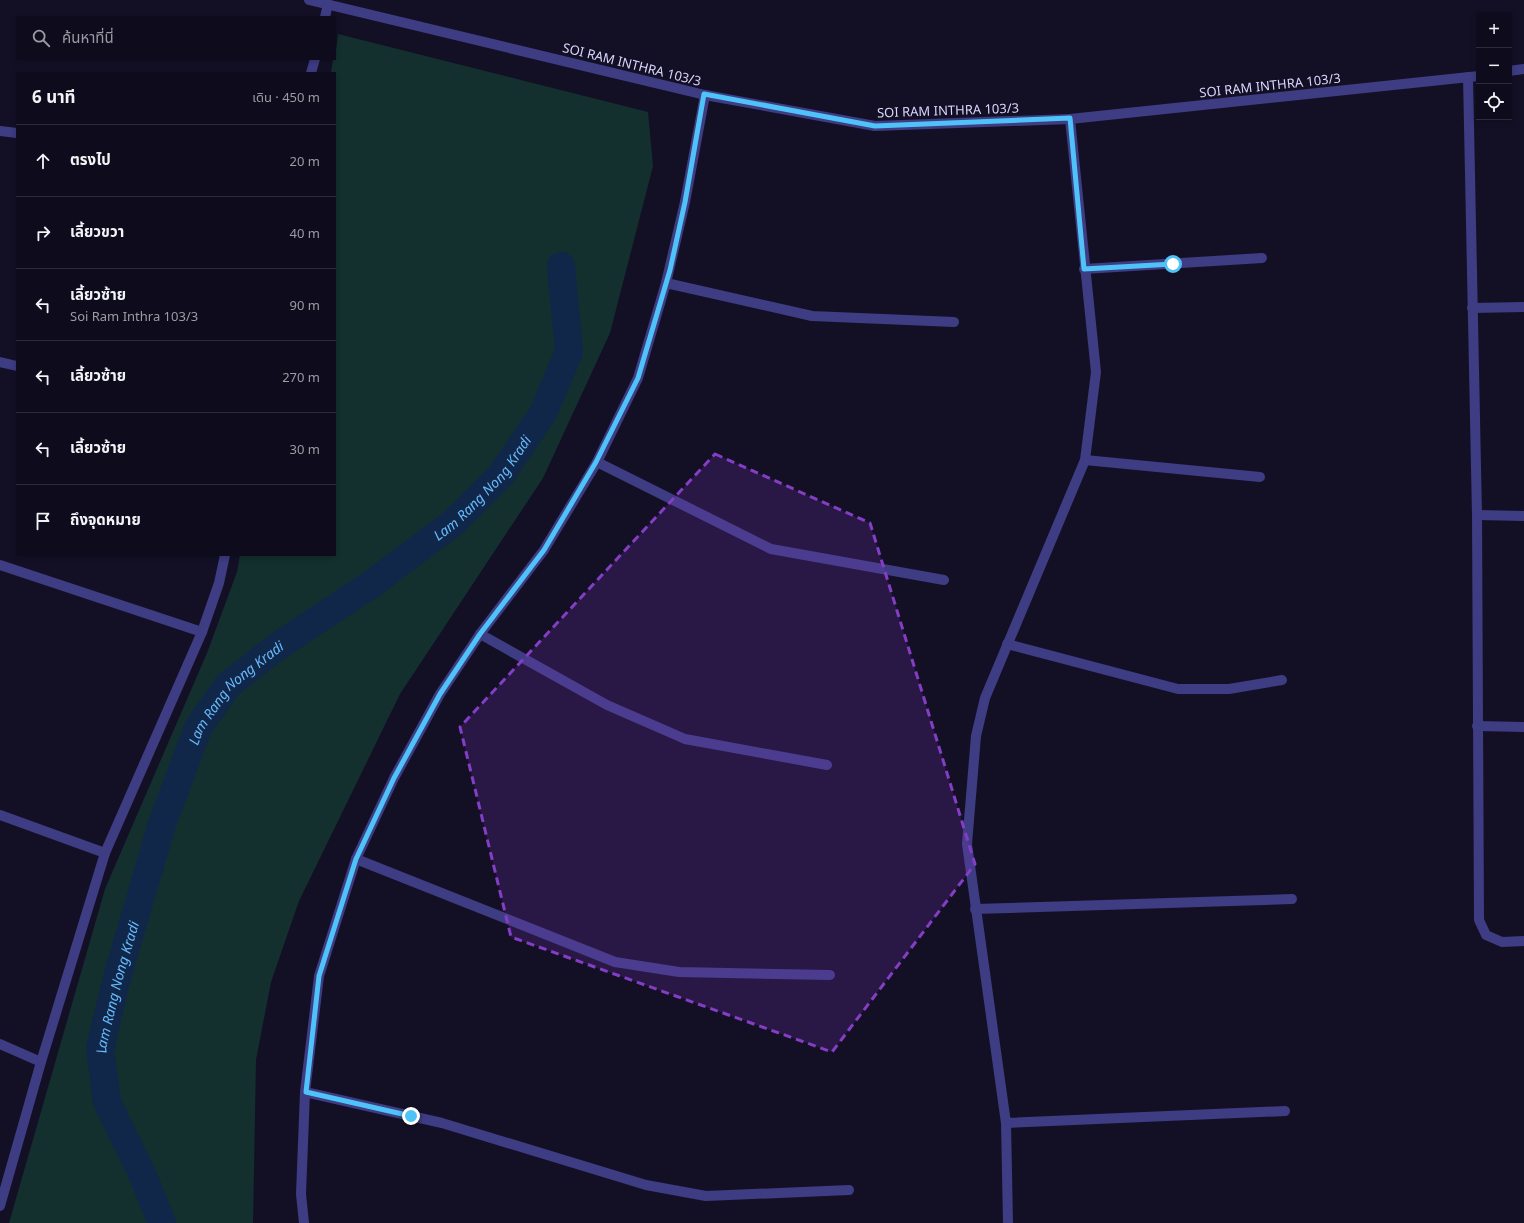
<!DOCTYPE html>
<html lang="th">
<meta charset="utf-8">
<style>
body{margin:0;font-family:"Noto Sans","Noto Sans Thai",sans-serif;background:#171525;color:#f1f3f6}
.controls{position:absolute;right:12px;top:12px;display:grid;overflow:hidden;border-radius:0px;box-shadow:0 2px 6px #0003}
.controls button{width:36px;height:36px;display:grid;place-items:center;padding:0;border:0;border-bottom:1px solid #2e2c3b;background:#0e0c1c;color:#f1f3f6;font:20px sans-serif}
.stop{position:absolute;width:12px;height:12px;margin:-9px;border:3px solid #4fc3f7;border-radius:50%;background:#fff}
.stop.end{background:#4fc3f7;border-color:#fff;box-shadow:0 1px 4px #0008}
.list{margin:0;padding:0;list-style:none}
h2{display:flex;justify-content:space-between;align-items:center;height:52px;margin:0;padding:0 16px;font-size:17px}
h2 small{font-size:13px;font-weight:400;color:#9b9ba3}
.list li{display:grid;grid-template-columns:26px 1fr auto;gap:12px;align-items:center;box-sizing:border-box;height:72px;padding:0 16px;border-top:1px solid #2e2c3b}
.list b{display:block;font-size:15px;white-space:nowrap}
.list p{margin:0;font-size:13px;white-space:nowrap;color:#9b9ba3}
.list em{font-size:13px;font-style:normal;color:#9b9ba3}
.icon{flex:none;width:22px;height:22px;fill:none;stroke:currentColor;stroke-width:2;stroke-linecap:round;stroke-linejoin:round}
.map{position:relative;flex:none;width:1524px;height:1223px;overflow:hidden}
.search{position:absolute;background:#0e0c1c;box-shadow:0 2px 6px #0003;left:16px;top:16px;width:320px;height:44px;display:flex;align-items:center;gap:10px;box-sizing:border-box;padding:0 14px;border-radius:0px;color:#9b9ba3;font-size:15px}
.panel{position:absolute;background:#0e0c1c;box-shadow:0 2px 6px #0003;left:16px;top:72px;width:320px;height:484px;border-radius:0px}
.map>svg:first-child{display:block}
</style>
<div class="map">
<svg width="1524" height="1223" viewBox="0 0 1524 1223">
<rect width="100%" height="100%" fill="#131026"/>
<polygon fill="#13302e" points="338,34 648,112 653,166 610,333 543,478 400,694 299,901 271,982 256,1060 253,1223 9,1223 105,889 207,653 237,572 240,555 335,555 335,73 331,73 333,59 335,59"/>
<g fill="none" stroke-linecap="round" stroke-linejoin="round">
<path stroke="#10274a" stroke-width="28" id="s1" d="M 162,1223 L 143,1176 L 107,1102 L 100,1048 L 118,974 L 162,824 L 198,728 L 228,685 L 278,646 L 373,583 L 454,522 L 501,475 L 543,413 L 569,352 L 561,266"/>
<g stroke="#3e3c83" stroke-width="10">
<polyline points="309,0 705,95 875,126 1070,119 1479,76"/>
<polyline points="325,17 328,4"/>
<polyline points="1509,71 1524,69"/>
<polyline points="311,73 315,59"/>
<polyline points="1468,77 1477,515 1479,920 1486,935 1502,942 1524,941"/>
<polyline points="0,131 17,133"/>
<polyline points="1084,269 1262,258"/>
<polyline points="666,283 812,316 954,322"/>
<polyline points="1472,308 1524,307"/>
<polyline points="0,362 17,366"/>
<polyline points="1085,460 1260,477"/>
<polyline points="597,462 771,549 944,580"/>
<polyline points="1477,515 1524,516"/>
<polyline points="0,565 202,632"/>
<polyline points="480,634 607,705 685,739 827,765"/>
<polyline points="1007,644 1178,689 1229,689 1282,680"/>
<polyline points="1477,726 1524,727"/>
<polyline points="0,815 105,853"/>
<polyline points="356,859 615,962 679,972 830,975"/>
<polyline points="975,909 1292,899"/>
<polyline points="0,1044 41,1062"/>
<polyline points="305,1092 442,1123 646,1185 706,1196 849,1190"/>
<polyline points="1006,1123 1285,1111"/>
<polyline points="0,1206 41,1062 105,853 202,632 219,583 225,555"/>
<polyline points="304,1223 301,1194 305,1092 319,976 356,859 394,778 440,694 480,634 544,550 597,462 638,378 666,283 685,202 705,95"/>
<polyline points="1008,1223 1006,1123 967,844 976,736 985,698 1085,460 1096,372 1070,119"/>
</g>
</g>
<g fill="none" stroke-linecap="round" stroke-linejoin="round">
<polyline stroke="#4fc3f7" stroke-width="5" points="411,1116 306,1092 319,976 356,859 394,778 440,694 480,634 544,550 596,462 638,378 670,270 685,202 704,94 875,126 1070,118 1084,269 1173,264"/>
</g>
<path fill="#843dc5" fill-opacity="0.2" stroke="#843dc5" stroke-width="3" stroke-dasharray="8 5" stroke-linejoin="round" d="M 715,454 L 870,523 L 975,864 L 832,1052 L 511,937 L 460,727 Z"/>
<g text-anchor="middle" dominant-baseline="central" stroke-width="3" stroke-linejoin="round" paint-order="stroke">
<g font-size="13" fill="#dad6fe" stroke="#131026">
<text transform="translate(632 64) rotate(14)">SOI RAM INTHRA 103/3</text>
<text transform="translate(1270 85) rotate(-6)">SOI RAM INTHRA 103/3</text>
<text transform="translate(948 110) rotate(-2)">SOI RAM INTHRA 103/3</text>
</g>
<g font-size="14" font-style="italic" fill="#67b9fb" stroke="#131026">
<text stroke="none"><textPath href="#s1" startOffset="898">Lam Rang Nong Kradi</textPath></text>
<text stroke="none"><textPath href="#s1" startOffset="574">Lam Rang Nong Kradi</textPath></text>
<text stroke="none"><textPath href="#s1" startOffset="250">Lam Rang Nong Kradi</textPath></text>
</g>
</g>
</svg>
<div class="controls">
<button>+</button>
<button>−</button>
<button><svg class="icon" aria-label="locate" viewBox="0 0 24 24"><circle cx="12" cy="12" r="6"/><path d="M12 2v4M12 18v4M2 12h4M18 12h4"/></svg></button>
</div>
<div class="stop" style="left:1173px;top:264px"></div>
<div class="stop end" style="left:411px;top:1116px"></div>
<div class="search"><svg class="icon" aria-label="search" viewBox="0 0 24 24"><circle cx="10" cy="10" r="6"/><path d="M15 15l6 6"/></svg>ค้นหาที่นี่</div>
<section class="panel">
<h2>6 นาที<small>เดิน · 450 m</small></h2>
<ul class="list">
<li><svg class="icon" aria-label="ahead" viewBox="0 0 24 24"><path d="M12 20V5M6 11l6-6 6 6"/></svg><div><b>ตรงไป</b></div><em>20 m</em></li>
<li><svg class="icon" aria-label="right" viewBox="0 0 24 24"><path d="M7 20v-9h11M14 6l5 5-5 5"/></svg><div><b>เลี้ยวขวา</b></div><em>40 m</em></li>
<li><svg class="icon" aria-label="left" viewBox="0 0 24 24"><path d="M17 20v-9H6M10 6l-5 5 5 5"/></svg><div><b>เลี้ยวซ้าย</b><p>Soi Ram Inthra 103/3</p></div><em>90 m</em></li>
<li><svg class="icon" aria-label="left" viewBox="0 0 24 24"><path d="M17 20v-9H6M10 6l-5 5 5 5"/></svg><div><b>เลี้ยวซ้าย</b></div><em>270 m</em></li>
<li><svg class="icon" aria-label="left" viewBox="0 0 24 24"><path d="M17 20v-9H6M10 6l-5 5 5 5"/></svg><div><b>เลี้ยวซ้าย</b></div><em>30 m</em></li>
<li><svg class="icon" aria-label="arrive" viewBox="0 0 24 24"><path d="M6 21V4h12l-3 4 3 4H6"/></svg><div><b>ถึงจุดหมาย</b></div></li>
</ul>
</section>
</div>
